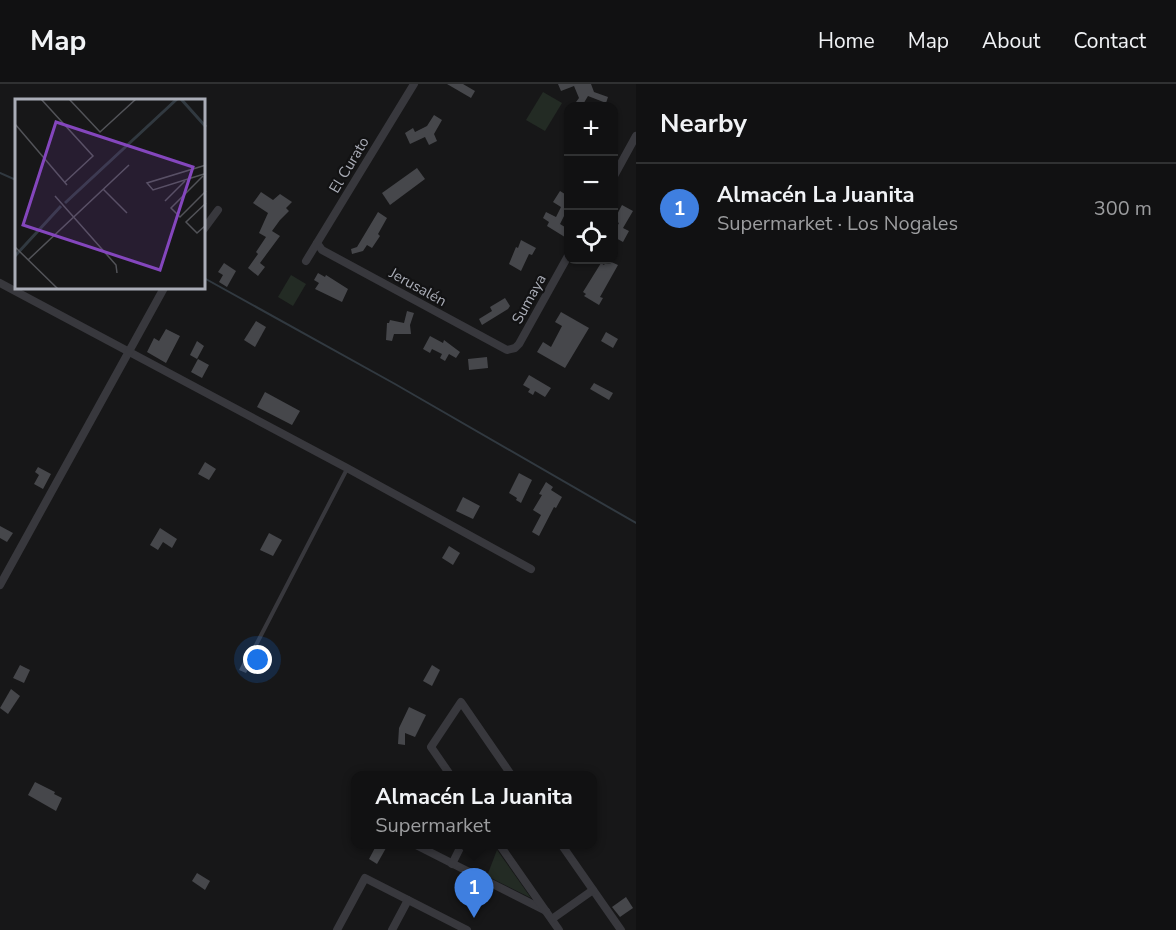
<!DOCTYPE html>
<meta charset="utf-8">
<style>
body{margin:0;font-family:"Nunito Sans",sans-serif;background:#1a1a1b;color:#f1f3f6}
.controls{position:absolute;right:18px;top:18px;display:grid;overflow:hidden;border-radius:12px;box-shadow:0 2px 4px #0004}
.controls button{width:54px;height:54px;display:grid;place-items:center;padding:0;border:0;border-bottom:2px solid #303132;background:#111112;color:#f1f3f6;font:30px sans-serif}
.you{position:absolute;left:258px;top:576px;width:21px;height:21px;margin:-15px;border:4px solid #fff;border-radius:50%;background:#1a73e8;box-shadow:0 0 0 9px #1a73e833}
.badge{display:grid;place-items:center;width:39px;height:39px;border-radius:50%;background:#2563eb;color:#fff;font-size:20px;font-weight:700}
.pin{position:absolute;translate:-50% -50px;filter:drop-shadow(0 2px 3px #0008)}
.pin::after{content:'';position:absolute;top:32px;width:21px;height:18px;background:inherit;clip-path:polygon(0 0,100% 0,50% 100%)}
.popup{position:absolute;left:351px;top:687px;width:246px;height:78px;box-sizing:border-box;display:grid;place-content:center;border-radius:12px;background:#111112;filter:drop-shadow(0 2px 4px #0005);font-size:20px;white-space:nowrap;color:#9c9d9f}
.popup b{font-size:22px;color:#f1f3f6}
.popup::after{content:'';position:absolute;left:50%;top:100%;margin-left:-12px;border:12px solid transparent;border-top-color:#111112}
.list{margin:0;padding:0;list-style:none}
h2{display:flex;justify-content:space-between;align-items:center;height:78px;margin:0;padding:0 24px;font-size:26px}
h2 small{font-size:20px;font-weight:400;color:#9c9d9f}
.list li{display:grid;grid-template-columns:39px 1fr auto;gap:18px;align-items:center;box-sizing:border-box;height:90px;padding:0 24px;border-top:2px solid #303132}
.list b{display:block;font-size:22px;white-space:nowrap}
.list p{margin:0;font-size:20px;white-space:nowrap;color:#9c9d9f}
.list em{font-size:20px;font-style:normal;color:#9c9d9f}
.icon{flex:none;width:33px;height:33px;fill:none;stroke:currentColor;stroke-width:2;stroke-linecap:round;stroke-linejoin:round}
.map{position:relative;flex:none;width:636px;height:846px;overflow:hidden}
header{display:flex;align-items:center;gap:36px;box-sizing:border-box;height:84px;padding:0 30px;background:#111112;border-bottom:2px solid #303132}
header strong{font-size:28px}
nav{display:flex;gap:33px;margin-inline-start:auto;font-size:21px}
main{display:flex}
aside{flex:1;background:#111112}
.map>svg:first-child{display:block}
</style>
<header>
<strong>Map</strong>
<nav><a>Home</a><a>Map</a><a>About</a><a>Contact</a></nav>
</header>
<main>
<div class="map">
<svg width="636" height="846" viewBox="0 0 636 846">
<rect width="100%" height="100%" fill="#171718"/>
<g fill="#232b24">
<polygon points="543,8 562,19 545,47 526,36"/>
<polygon points="291,191 306,200 293,222 278,213"/>
<polygon points="497,766 531,814 487,792"/>
</g>
<g fill="none" stroke-linecap="round" stroke-linejoin="round">
<g stroke="#313940" stroke-width="2">
<polyline points="0,89 16,96"/>
<polyline points="204,194 395,300 636,439"/>
</g>
</g>
<g fill="#46474b">
<polygon points="447,0 463,0 475,7 471,14"/>
<polygon points="558,0 591,0 594,8 608,13 606,19 588,12 582,22 576,18 579,14 574,2 561,7"/>
<polygon points="434,31 442,36 434,50 437,57 429,61 425,53 410,60 405,49 413,44 415,48 427,42"/>
<polygon points="417,84 425,95 390,121 382,109"/>
<polygon points="560,107 568,112 568,130 566,128 560,140 568,145 568,155 547,142 549,138 543,134 546,128 556,133 561,123 553,118"/>
<polygon points="261,108 273,116 280,110 292,118 286,124 289,127 280,136 272,147 280,152 260,179 265,183 258,192 248,184 258,170 256,168 266,153 259,149 268,129 253,119"/>
<polygon points="622,121 633,127 623,144 629,147 623,158 614,153 614,148 619,139 614,136"/>
<polygon points="378,128 387,134 378,150 380,152 372,164 367,161 363,167 352,170 351,165 357,163"/>
<polygon points="521,156 536,164 532,171 529,170 521,187 509,180 516,163 518,164"/>
<polygon points="607,176 618,181 600,213 603,214 599,221 584,212 586,210 583,208 601,179 604,181"/>
<polygon points="224,179 236,187 227,203 219,198 223,191 218,188"/>
<polygon points="318,189 325,193 326,191 348,205 342,218 315,205 319,199 314,196"/>
<polygon points="505,214 510,222 508,225 482,241 479,235 492,227 490,223"/>
<polygon points="407,227 414,229 410,241 411,250 394,250 392,257 386,256 387,239 389,239 390,236 404,239"/>
<polygon points="561,228 589,244 565,284 537,268 543,258 551,263 562,242 555,238"/>
<polygon points="256,237 266,243 255,263 244,256"/>
<polygon points="166,245 180,252 166,279 147,268 154,254 159,257"/>
<polygon points="606,248 618,255 613,264 601,257"/>
<polygon points="430,252 443,259 444,256 460,268 456,274 449,270 445,277 440,274 442,270 432,265 430,269 423,265"/>
<polygon points="197,257 204,262 197,275 190,271"/>
<polygon points="487,273 488,284 469,286 468,275"/>
<polygon points="198,275 209,281 202,294 191,288"/>
<polygon points="529,291 551,304 545,313 535,307 533,311 528,308 530,305 523,301"/>
<polygon points="594,299 613,309 609,316 590,305"/>
<polygon points="265,308 300,327 292,341 257,323"/>
<polygon points="205,378 216,385 209,396 198,390"/>
<polygon points="38,383 51,390 43,405 34,400 39,391 35,388"/>
<polygon points="519,389 532,396 521,419 516,416 517,414 509,409"/>
<polygon points="546,398 553,403 551,406 562,413 556,424 554,423 539,452 532,448 541,431 533,426 542,411 539,410"/>
<polygon points="463,413 480,422 473,435 456,427"/>
<polygon points="0,442 13,449 7,458 0,454"/>
<polygon points="160,444 177,455 172,464 163,458 158,466 150,461"/>
<polygon points="269,449 282,456 273,472 260,466"/>
<polygon points="449,462 460,469 453,481 442,474"/>
<polygon points="247,570 254,574 246,589 239,586"/>
<polygon points="20,581 30,586 24,599 13,594"/>
<polygon points="432,581 440,586 432,602 423,597"/>
<polygon points="11,605 20,612 8,630 0,624"/>
<polygon points="409,623 426,631 415,653 405,649 405,661 398,660 399,644"/>
<polygon points="35,698 55,708 54,710 62,714 56,727 28,711"/>
<polygon points="377,760 386,764 377,780 369,775"/>
<polygon points="197,789 210,797 205,806 192,797"/>
<polygon points="626,813 633,824 620,833 612,823"/>
</g>
<g fill="none" stroke-linecap="round" stroke-linejoin="round">
<polyline stroke="#38383d" stroke-width="4" points="256,561 347,385"/>
<g stroke="#38383d" stroke-width="8">
<polyline points="614,92 636,52"/>
<polyline points="204,145 218,126"/>
<polyline points="317,159 322,166 507,266 515,264 519,260 568,172"/>
<polyline points="306,177 414,0"/>
<polyline points="0,199 347,384 531,485"/>
<polyline points="0,501 164,204"/>
<polyline points="451,692 431,663 461,618 512,692"/>
<polyline points="414,760 546,827"/>
<polyline points="499,760 559,846"/>
<polyline points="561,760 621,846"/>
<polyline points="452,780 462,760"/>
<polyline points="552,835 593,806"/>
<polyline points="337,846 365,794 467,846"/>
<polyline points="392,846 408,816"/>
</g>
</g>
<g text-anchor="middle" dominant-baseline="central" stroke-width="4.5" stroke-linejoin="round" paint-order="stroke">
<g font-size="15" fill="#aaadb7" stroke="#121213">
<text transform="translate(349 81) rotate(-59)">El Curato</text>
<text transform="translate(418 203) rotate(29)">Jerusalén</text>
<text transform="translate(529 215) rotate(-61)">Sumaya</text>
</g>
</g>
<g transform="translate(15 15)">
<rect width="190" height="190" fill="#171718"/>
<path fill="none" stroke="#313940" stroke-width="3" d="M 166,0 L 191,28M 50,104 L 162,0M 0,157 L 46,107"/>
<path fill="none" stroke="#525358" stroke-width="1.5" d="M 26,0 L 78,57 L 50,83M 54,0 L 85,33 L 121,0M 0,25 L 52,86M 189,75 L 138,91 L 132,84 L 191,66M 188,77 L 156,109 L 165,118 L 191,92M 88,90 L 112,114M 40,97 L 101,166 L 102,174M 150,102 L 170,82M 191,104 L 171,123 L 182,134 L 191,126M 0,148 L 43,190M 13,161 L 114,66"/>
<path fill="#8446bd" fill-opacity="0.15" stroke="#8446bd" stroke-width="3" d="M 41,23 L 178,68 L 145,171 L 8,126 Z"/>
<rect width="190" height="190" fill="none" stroke="#aaadb7" stroke-width="3"/>
</g>
</svg>
<div class="controls">
<button>+</button>
<button>−</button>
<button><svg class="icon" aria-label="locate" viewBox="0 0 24 24"><circle cx="12" cy="12" r="6"/><path d="M12 2v4M12 18v4M2 12h4M18 12h4"/></svg></button>
</div>
<div class="you"></div>
<div class="pin badge" style="left:474px;top:834px;background:#3f7fe0">1</div>
<div class="popup"><b>Almacén La Juanita</b>Supermarket</div>
</div>
<aside>
<h2>Nearby<small></small></h2>
<ul class="list">
<li><span class="badge" style="background:#3f7fe0">1</span><div><b>Almacén La Juanita</b><p>Supermarket · Los Nogales</p></div><em>300 m</em></li>
</ul>
</aside>
</main>
